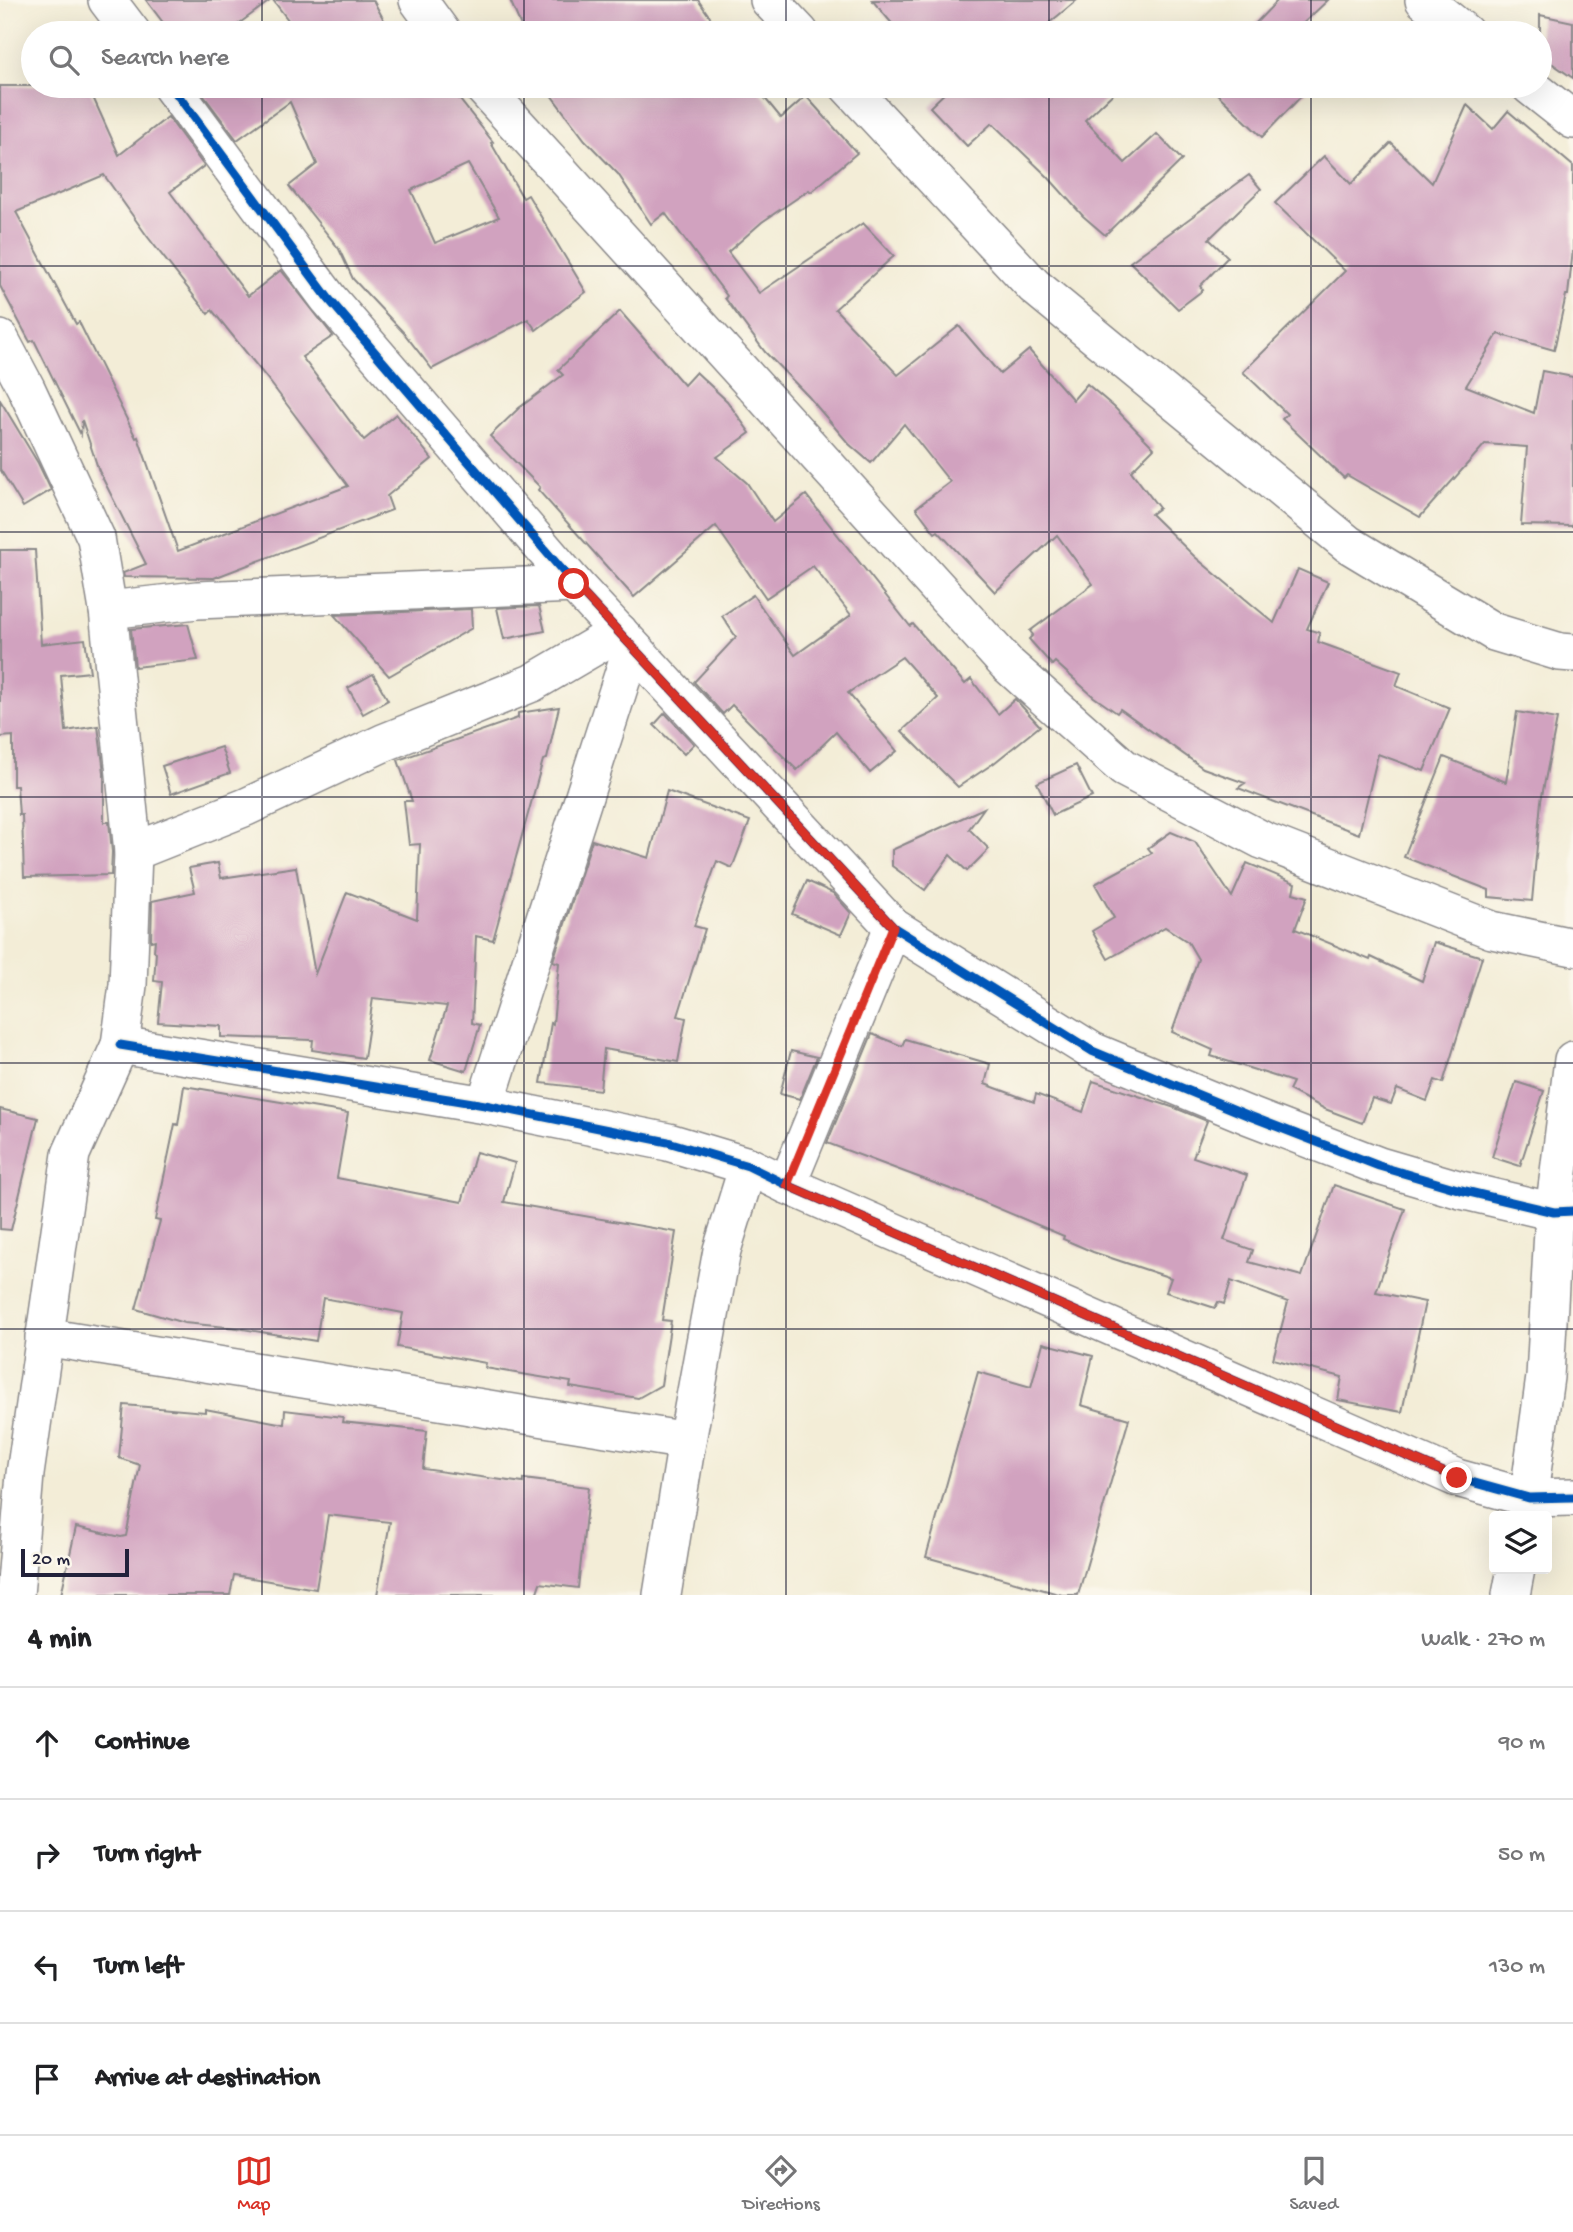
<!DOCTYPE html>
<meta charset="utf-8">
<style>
body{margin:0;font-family:"Gochi Hand",sans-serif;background:#f6f6f6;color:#202124}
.controls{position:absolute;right:21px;bottom:21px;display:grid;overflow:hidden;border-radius:7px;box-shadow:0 7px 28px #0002}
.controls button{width:63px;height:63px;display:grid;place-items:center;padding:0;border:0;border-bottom:2px solid #e0e0e0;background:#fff;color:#202124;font:35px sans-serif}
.scale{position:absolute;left:21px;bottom:18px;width:108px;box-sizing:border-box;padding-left:7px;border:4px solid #22223b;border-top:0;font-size:19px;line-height:24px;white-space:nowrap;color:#22223b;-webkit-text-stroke:5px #fbf7ec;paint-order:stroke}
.stop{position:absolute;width:21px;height:21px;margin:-16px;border:5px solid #d93025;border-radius:50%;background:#fff}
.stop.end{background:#d93025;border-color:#fff;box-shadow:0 2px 7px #0008}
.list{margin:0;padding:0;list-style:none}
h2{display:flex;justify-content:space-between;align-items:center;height:91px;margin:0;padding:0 28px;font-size:30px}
h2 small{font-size:23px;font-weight:400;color:#757577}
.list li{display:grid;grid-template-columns:46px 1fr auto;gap:21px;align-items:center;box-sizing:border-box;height:112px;padding:0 28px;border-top:2px solid #e0e0e0}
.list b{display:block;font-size:26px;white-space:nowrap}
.list em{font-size:23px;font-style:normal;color:#757577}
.icon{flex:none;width:38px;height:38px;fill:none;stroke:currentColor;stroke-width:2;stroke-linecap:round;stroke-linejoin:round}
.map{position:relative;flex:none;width:1573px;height:1595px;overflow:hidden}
.search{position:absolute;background:#fff;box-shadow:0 7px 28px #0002;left:21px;right:21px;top:21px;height:77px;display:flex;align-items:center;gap:18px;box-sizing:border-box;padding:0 24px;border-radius:38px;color:#757577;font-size:26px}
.sheet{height:539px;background:#fff}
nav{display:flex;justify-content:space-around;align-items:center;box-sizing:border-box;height:98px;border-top:2px solid #e0e0e0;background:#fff;font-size:19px;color:#757577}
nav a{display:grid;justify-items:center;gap:4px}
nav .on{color:#d93025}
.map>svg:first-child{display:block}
</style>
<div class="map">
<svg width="1573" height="1595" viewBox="0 0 1573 1595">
<rect width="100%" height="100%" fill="#fbf7ec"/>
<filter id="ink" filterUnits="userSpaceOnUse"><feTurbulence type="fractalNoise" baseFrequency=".0143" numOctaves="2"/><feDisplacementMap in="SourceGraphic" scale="14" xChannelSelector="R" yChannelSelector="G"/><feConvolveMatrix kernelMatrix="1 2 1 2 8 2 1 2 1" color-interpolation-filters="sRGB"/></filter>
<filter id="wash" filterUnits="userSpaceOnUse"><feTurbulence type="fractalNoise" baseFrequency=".00686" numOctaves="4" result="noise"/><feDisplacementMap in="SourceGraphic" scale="28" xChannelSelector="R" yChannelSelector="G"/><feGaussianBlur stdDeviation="1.57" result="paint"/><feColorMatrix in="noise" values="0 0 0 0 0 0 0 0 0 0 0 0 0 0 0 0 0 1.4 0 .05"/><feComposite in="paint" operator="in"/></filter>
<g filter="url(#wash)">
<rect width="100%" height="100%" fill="#f3edd7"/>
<g id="blocks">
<g fill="#d1a2bf" fill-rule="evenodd">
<polygon points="146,0 271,0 226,33 171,33"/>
<polygon points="273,0 373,0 391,33 298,33"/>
<polygon points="510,0 698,0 721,33 524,33"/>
<polygon points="872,0 1077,0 1037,33 900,33"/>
<polygon points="1278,0 1328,0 1293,33 1256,33 1251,28"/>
<polygon points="1540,15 1573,22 1573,78 1540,55"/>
<path d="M 0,86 L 88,86 L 119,155 L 168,117 L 204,166 L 170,192 L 248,296 L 281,270 L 333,336 L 302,357 L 364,440 L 396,414 L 432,459 L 387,496 L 392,510 L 214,578 L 124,577 L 123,573 L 146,564 L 99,471 L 82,420 L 81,435 L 34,340 L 30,342 L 0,286 ZM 104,175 L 147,236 L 208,314 L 212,310 L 270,382 L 348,486 L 178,551 L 138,437 L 136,438 L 79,322 L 76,324 L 16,212 Z"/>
<path d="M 209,86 L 449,86 L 493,142 L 491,143 L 523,198 L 528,195 L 586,292 L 536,330 L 528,319 L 432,369 L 403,332 L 353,279 L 339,249 L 289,186 L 317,164 L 290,102 L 237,140 L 201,92 ZM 468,164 L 499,217 L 435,243 L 411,190 Z"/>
<polygon points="547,86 755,86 781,118 806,96 857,153 811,192 809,190 762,222 728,252 759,293 863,223 894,256 835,309 898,375 959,326 1000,374 1029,350 1073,400 1087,384 1114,407 1154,448 1131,471 1159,508 1151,514 1195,557 1274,623 1298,569 1328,582 1307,629 1320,633 1318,642 1401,672 1396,686 1450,708 1424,771 1378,754 1359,834 1238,788 1245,783 1203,768 1120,709 1117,713 1094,697 1055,662 1052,665 1029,639 1033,635 1030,631 1093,584 1057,535 995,592 938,531 935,533 916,508 950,482 904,424 871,463 849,444 808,396 765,352 725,298 727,296 665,213 651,224 618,174 585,140 551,95"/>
<polygon points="952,86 1121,86 1085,120 1125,163 1157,134 1182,160 1105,235 1083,216 1048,177 992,123 967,146 930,107"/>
<polygon points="1209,86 1311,86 1262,137"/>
<polygon points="1467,105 1493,129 1508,111 1573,166 1573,250 1568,295 1566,295 1554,350 1498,334 1466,386 1534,413 1542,371 1573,377 1573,526 1521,525 1527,447 1485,444 1420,517 1347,475 1344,478 1282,419 1287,414 1243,372 1345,271 1275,203 1324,156 1351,184 1391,143 1432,183"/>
<polygon points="1249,175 1261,189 1209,239 1228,257 1200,286 1203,290 1178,309 1130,262"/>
<polygon points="620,311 684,385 696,372 727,401 750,433 717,457 747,483 773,522 806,495 910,626 913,624 965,684 971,679 998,714 1015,699 1040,726 994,763 958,787 902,731 938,698 902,657 848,693 897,751 870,773 836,732 797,770 732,705 723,714 694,682 736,637 722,616 753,595 795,655 851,615 813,566 766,598 716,526 634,597 538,490 540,487 490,436 519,408 563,375 558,370"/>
<polygon points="0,400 38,463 51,490 23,507 0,469"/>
<polygon points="0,550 35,550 41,644 85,639 90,672 61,675 66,731 98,726 104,772 104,822 109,822 112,852 111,875 24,877 22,815 19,815 17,786 13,786 13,736 0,737"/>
<polygon points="539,606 545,631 504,639 497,608"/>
<polygon points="471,609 472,628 389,676 334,615"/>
<polygon points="188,624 198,660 135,667 131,629"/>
<polygon points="373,674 388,700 363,714 348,688"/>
<polygon points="559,707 547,759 543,760 493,940 476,936 472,1023 480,1025 466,1071 430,1060 447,1006 373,998 364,1058 312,1050 313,1040 221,1037 221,1026 158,1022 162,982 154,981 156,952 154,951 155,940 151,941 152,901 195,892 189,868 218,863 221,878 296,867 315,974 347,892 417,919 420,844 409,845 404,801 412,801 398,760 518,718 518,713"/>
<polygon points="1517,712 1557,719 1541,801 1532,901 1489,897 1489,890 1404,857 1444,757 1506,782"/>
<polygon points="665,713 694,744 684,754 654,725"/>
<polygon points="221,747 230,773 171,794 162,766"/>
<polygon points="1076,765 1092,797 1053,815 1037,783"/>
<polygon points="667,791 750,821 732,868 717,861 694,926 705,929 678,1016 686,1018 678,1062 604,1049 600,1090 541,1083 551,1023 553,1024 559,963 553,961 592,840 649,858"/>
<polygon points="984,808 969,829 989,849 967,871 950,855 925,890 892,866 892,850"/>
<polygon points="1171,832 1195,842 1232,897 1247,863 1295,883 1293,893 1307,897 1295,929 1370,960 1371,957 1422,981 1434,942 1482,957 1443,1083 1435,1080 1427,1101 1397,1089 1391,1104 1372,1098 1362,1123 1325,1109 1289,1090 1293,1082 1211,1056 1213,1050 1172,1032 1198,959 1188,942 1165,927 1108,959 1092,931 1114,918 1095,884 1152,853 1148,848"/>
<polygon points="807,881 833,893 851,913 841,935 792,914"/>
<polygon points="872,1034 902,1046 905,1039 990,1064 985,1084 1034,1102 1036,1094 1083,1112 1093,1081 1175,1108 1207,1121 1193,1157 1247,1175 1224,1240 1253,1250 1249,1262 1302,1276 1334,1185 1405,1209 1376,1292 1425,1302 1402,1412 1338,1400 1342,1377 1273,1359 1288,1302 1231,1281 1224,1304 1218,1302 1215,1308 1166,1292 1171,1278 1093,1252 1063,1239 1064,1236 969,1196 827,1143"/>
<polygon points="791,1051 817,1057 800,1099 780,1094"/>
<polygon points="1516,1082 1544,1091 1520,1166 1492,1157"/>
<polygon points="184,1086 348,1113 337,1178 462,1202 476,1152 515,1163 504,1202 676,1232 662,1320 671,1321 661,1385 638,1398 570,1387 571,1382 485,1368 486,1363 397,1347 403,1313 323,1298 316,1341 237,1328 184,1323 136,1309 160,1221 155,1220 175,1124 178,1125"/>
<polygon points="0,1109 38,1118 11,1230 0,1229"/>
<polygon points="1043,1343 1093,1356 1081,1405 1129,1419 1078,1595 1062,1595 926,1557 978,1372 1031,1387"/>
<polygon points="124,1405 205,1412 205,1409 284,1424 285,1410 343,1417 342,1422 427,1431 423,1469 523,1483 523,1479 589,1487 578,1588 540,1583 536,1595 377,1595 390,1522 328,1515 316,1589 234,1575 230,1595 61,1595 76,1527 121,1537 126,1536 140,1465 119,1458"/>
</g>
</g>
</g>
<g filter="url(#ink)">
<use href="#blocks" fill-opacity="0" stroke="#8a8889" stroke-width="2"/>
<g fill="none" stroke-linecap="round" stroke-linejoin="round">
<g stroke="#8a8889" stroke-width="40">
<g id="minor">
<polyline points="107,0 132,33"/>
<polyline points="418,0 442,33"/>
<polyline points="769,0 800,33"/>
<polyline points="1424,0 1465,33"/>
<polyline points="171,86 328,298 574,584 893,927 1092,1051 1247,1115 1379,1166 1461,1190 1554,1212 1573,1211"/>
<polyline points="482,86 1007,664 1124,768 1262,840 1492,930 1573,947"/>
<polyline points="848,86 1034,286 1348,544 1494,632 1560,652 1573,653"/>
<polyline points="1530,86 1573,120"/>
<polyline points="0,339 26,388 96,538 108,610 133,852 128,985 120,1045 71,1154 25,1474 15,1595"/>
<polyline points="108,610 197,600 574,584"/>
<polyline points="133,852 246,807 383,743 532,683 619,632"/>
<polyline points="120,1045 485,1105 668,1142 748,1166 787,1185 1457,1478 1529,1498 1573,1497"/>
<polyline points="485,1105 632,647"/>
<polyline points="787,1185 893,927"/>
<polyline points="44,1337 687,1441"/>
<polyline points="1526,1516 1545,1377 1554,1212 1573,1060"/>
<polyline points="662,1595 687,1441 722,1250 748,1166"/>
<polyline points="1511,1595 1516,1569"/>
</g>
</g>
<use href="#minor" stroke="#fff" stroke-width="37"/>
<g stroke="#fbf7ec" stroke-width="13">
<g id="cycleway">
<polyline points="171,86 328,298 574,584 893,927 1092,1051 1247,1115 1379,1166 1461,1190 1554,1212 1573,1211"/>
<polyline points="120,1045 485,1105 668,1142 748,1166 787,1185 1457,1478 1529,1498 1573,1497"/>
</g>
</g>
<use href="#cycleway" stroke="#0057b8" stroke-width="9"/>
</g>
</g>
<g fill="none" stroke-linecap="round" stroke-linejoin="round" filter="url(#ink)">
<polyline stroke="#d93025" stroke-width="9" points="574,584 893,927 787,1185 1457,1478"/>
</g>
<path fill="none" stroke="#22223b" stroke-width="2" stroke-opacity="0.55" d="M 262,0 L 262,33M 524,0 L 524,33M 786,0 L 786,33M 1049,0 L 1049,33M 1311,0 L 1311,33M 262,86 L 262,1595M 524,86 L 524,1595M 786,86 L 786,1595M 1049,86 L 1049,1595M 1311,86 L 1311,1595M 0,266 L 1573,266M 0,532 L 1573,532M 0,797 L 1573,797M 0,1063 L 1573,1063M 0,1329 L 1573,1329"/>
</svg>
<div class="controls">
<button><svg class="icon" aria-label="layers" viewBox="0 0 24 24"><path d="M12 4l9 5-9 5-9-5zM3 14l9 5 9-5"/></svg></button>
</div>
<div class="scale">20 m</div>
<div class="stop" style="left:574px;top:584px"></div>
<div class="stop end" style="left:1457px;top:1478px"></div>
<div class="search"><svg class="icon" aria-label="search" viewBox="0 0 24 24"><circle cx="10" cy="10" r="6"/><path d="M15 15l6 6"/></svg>Search here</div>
</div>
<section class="sheet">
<h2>4 min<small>Walk · 270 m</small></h2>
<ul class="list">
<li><svg class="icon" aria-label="ahead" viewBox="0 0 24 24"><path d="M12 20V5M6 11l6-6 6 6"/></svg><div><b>Continue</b></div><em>90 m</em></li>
<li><svg class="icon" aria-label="right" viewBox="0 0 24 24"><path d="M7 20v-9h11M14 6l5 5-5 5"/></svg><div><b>Turn right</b></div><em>50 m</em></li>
<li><svg class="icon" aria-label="left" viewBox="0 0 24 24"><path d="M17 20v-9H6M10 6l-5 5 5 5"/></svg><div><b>Turn left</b></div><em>130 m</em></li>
<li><svg class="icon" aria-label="arrive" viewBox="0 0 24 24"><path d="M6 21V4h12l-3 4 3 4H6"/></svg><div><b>Arrive at destination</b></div></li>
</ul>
</section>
<nav>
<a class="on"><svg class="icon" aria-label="map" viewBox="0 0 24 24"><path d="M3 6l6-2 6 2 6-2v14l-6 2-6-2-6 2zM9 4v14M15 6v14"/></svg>Map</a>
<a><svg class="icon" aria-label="directions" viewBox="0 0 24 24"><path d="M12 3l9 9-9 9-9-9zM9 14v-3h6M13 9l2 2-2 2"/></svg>Directions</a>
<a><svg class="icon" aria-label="saved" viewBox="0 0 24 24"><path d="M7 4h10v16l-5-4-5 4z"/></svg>Saved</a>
</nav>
